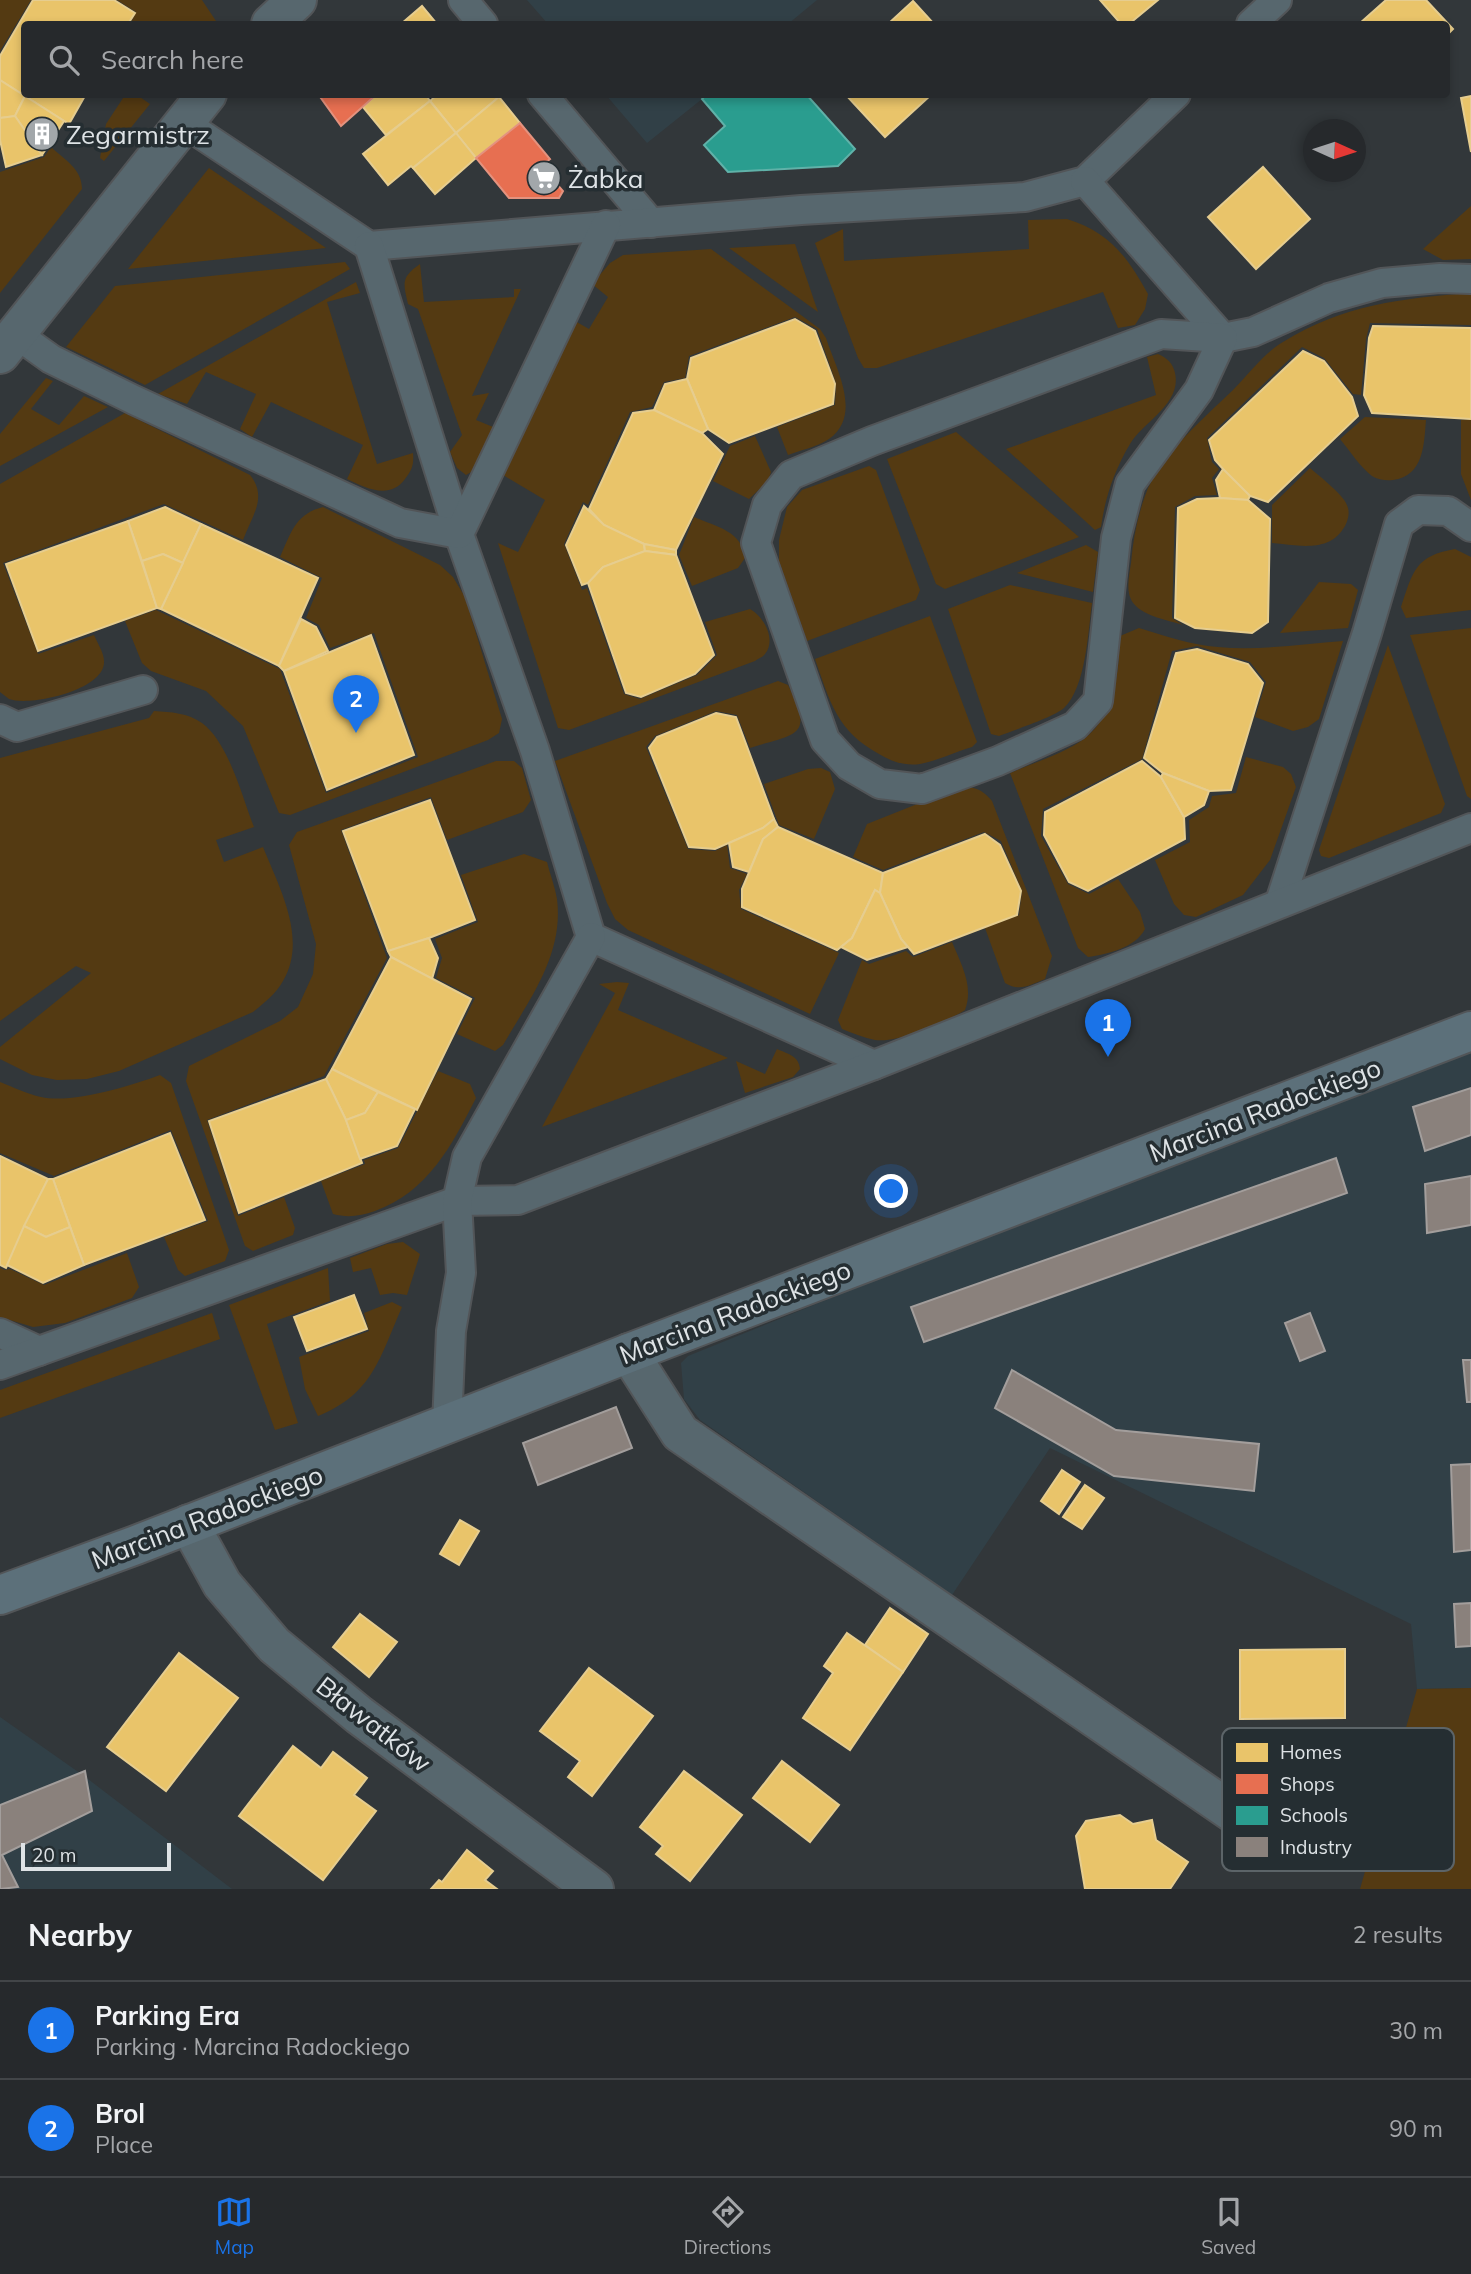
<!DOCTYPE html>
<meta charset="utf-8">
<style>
body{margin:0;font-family:Mulish,sans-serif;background:#323538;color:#f1f3f6}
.compass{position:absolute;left:1303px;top:119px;width:63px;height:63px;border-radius:50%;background:#26292c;box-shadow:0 4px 10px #0003;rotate:93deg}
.scale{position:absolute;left:21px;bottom:18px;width:150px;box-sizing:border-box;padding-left:7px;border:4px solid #dee3e6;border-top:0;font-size:19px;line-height:24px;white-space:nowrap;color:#dee3e6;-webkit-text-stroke:5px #252e32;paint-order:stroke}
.you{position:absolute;left:892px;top:1192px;width:24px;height:24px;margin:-18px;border:5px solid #fff;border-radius:50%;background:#1a73e8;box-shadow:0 0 0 10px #1a73e833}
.badge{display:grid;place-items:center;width:46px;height:46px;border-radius:50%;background:#1a73e8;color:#fff;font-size:23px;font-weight:700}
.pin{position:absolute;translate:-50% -58px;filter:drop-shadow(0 2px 4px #0008)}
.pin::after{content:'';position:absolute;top:37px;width:24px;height:21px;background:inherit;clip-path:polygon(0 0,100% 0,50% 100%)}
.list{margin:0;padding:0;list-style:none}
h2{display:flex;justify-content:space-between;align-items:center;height:91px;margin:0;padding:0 28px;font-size:30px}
h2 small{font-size:23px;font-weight:400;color:#a4a6a9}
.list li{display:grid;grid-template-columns:46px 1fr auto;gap:21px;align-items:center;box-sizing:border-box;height:98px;padding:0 28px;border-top:2px solid #424548}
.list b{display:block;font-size:26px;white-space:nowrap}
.list p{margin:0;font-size:23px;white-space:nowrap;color:#a4a6a9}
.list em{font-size:23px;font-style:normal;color:#a4a6a9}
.icon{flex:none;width:38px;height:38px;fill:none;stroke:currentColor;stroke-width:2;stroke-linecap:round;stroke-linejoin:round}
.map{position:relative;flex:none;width:1471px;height:1889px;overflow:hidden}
.search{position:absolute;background:#26292c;box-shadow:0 4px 10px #0003;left:21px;right:21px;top:21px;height:77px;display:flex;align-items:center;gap:18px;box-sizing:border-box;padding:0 24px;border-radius:7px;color:#a4a6a9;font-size:26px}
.sheet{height:287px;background:#26292c}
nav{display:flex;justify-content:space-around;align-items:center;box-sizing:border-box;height:98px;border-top:2px solid #424548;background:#26292c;font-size:19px;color:#a4a6a9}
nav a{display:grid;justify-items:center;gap:4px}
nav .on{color:#1a73e8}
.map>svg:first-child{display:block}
</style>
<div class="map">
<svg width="1471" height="1889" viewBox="0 0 1471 1889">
<rect width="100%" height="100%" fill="#32373a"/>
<g fill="#314047">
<polygon points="527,0 817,0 788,24 548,24"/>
<polygon points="606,95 707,95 647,143"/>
<polygon points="1471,1038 1471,1688 1417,1689 1411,1624 1050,1448 952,1595 700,1420 684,1399 681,1363 688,1356"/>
<polygon points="0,1717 84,1776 232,1889 0,1889"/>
</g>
<g fill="#543a12">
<polygon points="0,0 31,0 0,51"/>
<polygon points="117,0 202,0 218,24 130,24 136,12"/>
<polygon points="125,95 137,95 150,104 104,161 100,158 106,124"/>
<path d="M 51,147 C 65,160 82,169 82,189 L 0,293 L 0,172 L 44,157 Z"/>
<polygon points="209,168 326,248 128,269"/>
<polygon points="1471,206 1471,259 1443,260 1423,249"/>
<path d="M 1067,219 C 1109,232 1127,256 1148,294 L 1145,309 L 1135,325 L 1118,328 L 1103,292 L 877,368 L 864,368 L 858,358 L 815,243 L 843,229 L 844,261 L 1029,249 L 1028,220 Z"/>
<polygon points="795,244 818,312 729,248"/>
<path d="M 711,249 L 820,329 L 826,338 C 836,369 863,415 829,439 C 817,447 801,450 788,455 L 777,427 L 835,405 L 836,383 L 817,329 L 795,317 L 689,356 L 685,378 L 664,382 L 652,407 L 630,412 L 588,505 L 583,502 L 564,544 L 582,590 L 587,588 L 624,694 L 640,699 L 697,675 L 717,655 L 705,622 L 750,609 C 763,616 777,639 765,654 C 763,657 759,658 755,661 L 569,730 L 558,728 L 498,543 L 518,552 L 545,500 L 503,475 L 575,321 L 589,329 L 608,297 L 592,284 L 610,263 L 623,255 Z"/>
<polygon points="345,262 350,269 145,385 66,347 115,286"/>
<path d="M 420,264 L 424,302 L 514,297 L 514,289 L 521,289 L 472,396 L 489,393 L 476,420 L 498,429 L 478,468 L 466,475 L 457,468 L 450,452 L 462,435 L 418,309 L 408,304 C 403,283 401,277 420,264 Z"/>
<path d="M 356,282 L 360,293 L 327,302 L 377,464 L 413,453 C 414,465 412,470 405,479 C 390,500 365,488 347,479 L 363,445 L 271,402 L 252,437 L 240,429 L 256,394 L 206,372 L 187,404 L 158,394 Z"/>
<path d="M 1471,293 L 1471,325 L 1370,323 L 1366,339 L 1361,395 L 1353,394 L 1324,358 L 1302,347 L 1207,438 L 1212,462 L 1219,469 L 1212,478 L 1217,495 L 1195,496 L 1175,507 L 1172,618 L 1183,625 C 1168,620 1145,617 1134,604 C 1125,594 1129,576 1131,563 C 1133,540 1137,518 1145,496 C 1159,456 1203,419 1233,390 C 1248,375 1264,353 1283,342 C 1342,305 1403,298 1471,293 Z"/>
<path d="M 1158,354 C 1167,358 1173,363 1175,373 C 1182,404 1143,422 1130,444 C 1114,471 1105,498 1101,527 L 1095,530 L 1006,449 L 1156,395 L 1147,357 Z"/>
<polygon points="46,378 53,381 31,409 59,425 84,396 108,407 0,466 0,434"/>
<path d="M 125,413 L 250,475 C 268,497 252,516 243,540 L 164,504 L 3,563 L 38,654 L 94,635 C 97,642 104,653 104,661 C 106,690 30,707 9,699 C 6,697 3,694 0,692 L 0,484 Z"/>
<path d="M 1365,417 L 1426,420 C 1424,444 1424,476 1393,480 C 1387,481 1378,480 1372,476 C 1360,467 1350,451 1340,439 Z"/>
<polygon points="1461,420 1471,420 1471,500 1461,474"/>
<polygon points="956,432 1079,537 945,589 936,584 887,459"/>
<polygon points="755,436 771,472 768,481 749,499 713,481 730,446"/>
<polygon points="869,466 876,470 920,590 916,600 807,641 779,561 779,540 787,507 802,490"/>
<path d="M 1310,468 C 1320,477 1346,496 1348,508 C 1350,514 1347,524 1343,529 C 1328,553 1296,545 1272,543 L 1272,505 Z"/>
<path d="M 323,507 L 440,565 L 453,577 L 465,597 L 502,719 L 499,733 L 488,740 L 290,815 L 279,813 L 243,726 L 206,691 L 151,671 L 142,663 L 125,621 L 156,610 L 280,669 L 326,793 L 418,757 L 374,633 L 330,648 L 319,625 L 306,618 L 322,578 L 280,557 C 291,533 295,514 323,507 Z"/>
<path d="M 694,517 C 717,527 742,531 745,558 L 738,568 L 692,586 L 679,555 Z"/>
<polygon points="1086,545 1098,552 1093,592 1017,573"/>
<path d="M 1455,549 L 1471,557 L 1471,610 L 1406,618 L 1401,607 C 1413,571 1415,556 1455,549 Z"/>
<polygon points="1319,582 1351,584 1358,590 1348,628 1280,633"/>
<path d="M 1010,585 L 1092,603 C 1088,632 1086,687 1064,708 C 1054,717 1014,730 999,736 L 991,734 L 948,609 Z"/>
<path d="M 930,616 L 977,742 L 972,747 C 955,752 937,761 920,764 C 905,766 892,762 879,754 C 837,731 830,702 815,659 Z"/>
<path d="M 1139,628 C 1165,636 1191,645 1218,647 C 1259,651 1302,644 1343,641 L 1319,719 L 1308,727 L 1293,731 L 1255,717 L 1266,682 L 1250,662 L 1197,646 L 1172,651 L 1142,759 L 1043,809 L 1041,836 L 1068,884 L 1089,894 L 1118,879 L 1140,912 L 1145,929 C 1135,948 1108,954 1088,957 L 1078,948 L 1010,773 C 1033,763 1065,753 1084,739 C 1115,715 1119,672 1120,636 Z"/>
<polygon points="1471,628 1471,799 1467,796 1410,635"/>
<polygon points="1388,645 1445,804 1441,813 1329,858 1321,856 1319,850"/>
<path d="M 778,681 L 788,685 C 815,738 796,733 750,748 L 737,715 L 716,711 L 655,736 L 646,747 L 688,849 L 715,851 L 727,845 L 730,868 L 747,874 L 739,890 L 741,909 L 839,953 L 810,1014 L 628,930 L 615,919 L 607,903 L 555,761 Z"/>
<path d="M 154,711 C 171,712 188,713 202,723 C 229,743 242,797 254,827 L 216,840 L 224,862 L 263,847 C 279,887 308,939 283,981 C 276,994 264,1003 253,1012 L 119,1071 L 87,1079 L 57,1080 L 32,1075 L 0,1059 L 0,1047 L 91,973 L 76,966 L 0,1021 L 0,758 L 149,718 Z"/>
<polygon points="1246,757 1283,767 1291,774 1296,787 1270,860 1243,895 1196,917 1184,915 1174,904 1155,860 1190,842 1189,820 1209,807 1212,796 1236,793"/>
<polygon points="496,761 514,761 522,768 531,800 523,812 447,840 431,797 341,830 387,958 324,1076 207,1120 238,1216 284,1197 295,1228 293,1235 253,1251 245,1246 186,1081 189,1066 280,1021 298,1007 313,974 316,944 289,845 297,832"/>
<polygon points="821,768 830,772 835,789 814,839 779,825 764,784 808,769"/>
<path d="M 960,787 C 975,787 982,789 992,801 L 1052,956 L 1045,979 C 1030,985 1020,992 1005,983 L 985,928 L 1019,915 L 1022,891 L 1001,841 L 984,832 L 883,870 L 853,857 L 867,824 Z"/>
<path d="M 524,854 L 547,862 C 550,874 555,887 557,899 C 564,955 529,1000 503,1045 L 495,1051 L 457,1034 L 475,998 L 436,978 L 442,958 L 435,939 L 478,922 L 461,875 Z"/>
<path d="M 952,942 C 961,964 974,986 965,1010 C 944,1023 900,1043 875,1040 C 864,1038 853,1033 842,1029 L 838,1020 L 862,960 L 869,964 L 906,951 L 913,957 Z"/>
<polygon points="617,982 629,983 618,1010 728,1058 542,1127 615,993 599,984"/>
<path d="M 777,1049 C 788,1054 799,1056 800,1069 L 793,1077 L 745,1093 L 736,1061 L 765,1074 Z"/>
<path d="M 438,1071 L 470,1084 L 476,1098 C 452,1145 428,1192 375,1211 C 360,1216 348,1218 333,1214 L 321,1181 L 365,1164 L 364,1160 L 398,1148 Z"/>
<path d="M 160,1075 L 171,1083 L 229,1250 L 225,1261 L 185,1276 L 178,1270 L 164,1237 L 208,1221 L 171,1130 L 54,1176 L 0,1153 L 0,1082 C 13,1087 27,1094 41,1097 C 71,1104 131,1086 160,1075 Z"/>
<polygon points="403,1242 420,1254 407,1295 393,1293 380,1295 371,1268 353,1272 350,1258 387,1244"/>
<polygon points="127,1253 139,1287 132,1298 65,1323 33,1327 0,1317 0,1268 5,1270 10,1269 44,1285"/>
<polygon points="328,1268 330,1301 267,1324 298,1423 275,1430 229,1305"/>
<path d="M 392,1302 L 402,1307 C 380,1357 373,1394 318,1416 L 305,1389 L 299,1357 L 369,1331 L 364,1313 Z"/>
<polygon points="212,1313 220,1339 0,1418 0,1390"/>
<polygon points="1471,1688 1471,1889 1360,1889 1417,1689"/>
</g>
<g fill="#e9c46a" stroke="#e6cd8f" stroke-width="2">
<polygon points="33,0 114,0 135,13 128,24 24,24 24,94 86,94 69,124 0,80 0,56"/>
<polygon points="1100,0 1158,0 1129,24 1121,24"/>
<polygon points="1386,0 1426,0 1453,29 1446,36 1446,24 1359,24"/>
<polygon points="913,1 934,24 888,24"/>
<polygon points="422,6 437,24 401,24"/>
<polygon points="0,80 25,96 15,116 0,118"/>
<polygon points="377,94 425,94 430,101 386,135 363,107"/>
<polygon points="438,94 496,94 499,97 456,133 430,101"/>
<polygon points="845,94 932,94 885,137"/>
<polygon points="25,96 64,121 42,155 15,116"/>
<polygon points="1471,96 1471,152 1461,98"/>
<polygon points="499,97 520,123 476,158 456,133"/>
<polygon points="430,101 456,133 413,168 411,166 388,185 363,154"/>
<polygon points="15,116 42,155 6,167 0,140 0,118"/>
<polygon points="456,133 476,158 435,194 413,168"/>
<polygon points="1263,167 1310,219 1256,269 1208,217"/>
<polygon points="795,319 815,331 835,384 833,404 729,443 708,429 687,379 691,358"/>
<polygon points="1373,326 1471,328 1471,419 1372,413 1364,395 1369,338"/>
<polygon points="1303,351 1324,361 1352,397 1358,416 1268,502 1250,496 1223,469 1215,460 1209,440"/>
<polygon points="687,379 708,429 702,433 654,410 665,384"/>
<polygon points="654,410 702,433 723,454 676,550 644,544 604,525 589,509 633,413"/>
<polygon points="1223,469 1250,496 1248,500 1220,498 1216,480"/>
<polygon points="1220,498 1248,500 1270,519 1268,622 1252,633 1195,628 1175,618 1178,508 1197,499"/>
<polygon points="584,506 604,525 644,544 645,551 603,567 588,583 582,585 566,545"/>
<polygon points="165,507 201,524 183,563 163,554 142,561 128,521"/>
<polygon points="128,521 157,608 38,651 6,564"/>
<polygon points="201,524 318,578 279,666 161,609"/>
<polygon points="644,544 676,550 676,555 645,551"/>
<polygon points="645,551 676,555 714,655 695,674 641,697 626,693 588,583 603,567"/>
<polygon points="163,554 183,563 161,609 157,608 142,561"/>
<polygon points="301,619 316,627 328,651 284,671 279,666"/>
<polygon points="371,635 414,755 327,790 284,671"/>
<polygon points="1197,649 1248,664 1263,683 1231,790 1209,791 1163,773 1144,758 1176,653"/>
<polygon points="716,713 736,717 774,819 763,828 715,849 689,847 649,748 657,737"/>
<polygon points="1142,761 1161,777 1184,817 1185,839 1088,891 1069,882 1044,835 1045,812"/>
<polygon points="1163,773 1209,791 1204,805 1184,817 1161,777"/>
<polygon points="430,800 475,920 429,938 388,951 343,831"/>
<polygon points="774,819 778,827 763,839 749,872 733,867 729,843 763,828"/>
<polygon points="778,827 883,873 880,893 875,890 852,938 837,950 742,907 742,889 763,839"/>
<polygon points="985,834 1000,845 1021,891 1017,915 914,954 901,939 880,893 883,873"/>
<polygon points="875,890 880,893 901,939 908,947 867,960 841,947 852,938"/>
<polygon points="429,938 438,958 432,979 391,957 388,951"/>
<polygon points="391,957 471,999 417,1110 332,1069"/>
<polygon points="332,1069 378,1092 365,1113 346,1120 326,1079"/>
<polygon points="326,1079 346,1120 362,1163 239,1213 209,1121"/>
<polygon points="378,1092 415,1109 397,1146 360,1159 346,1120 365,1113"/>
<polygon points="170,1133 205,1220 84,1265 53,1179"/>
<polygon points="0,1156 48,1179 6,1268 0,1265"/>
<polygon points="48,1179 53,1179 70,1227 46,1237 24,1226"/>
<polygon points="24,1226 46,1237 70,1227 84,1265 43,1283 7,1265"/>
<polygon points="354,1295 367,1329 307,1351 294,1317"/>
<polygon points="1062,1470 1080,1482 1059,1514 1041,1501"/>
<polygon points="1085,1485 1104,1498 1082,1529 1063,1517"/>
<polygon points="460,1520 479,1531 459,1565 440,1554"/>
<polygon points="890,1608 928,1634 903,1672 865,1645"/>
<polygon points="360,1614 397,1642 369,1677 333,1647"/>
<polygon points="847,1633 903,1672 850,1750 803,1718 833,1673 824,1666"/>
<polygon points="1345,1649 1345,1718 1240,1719 1240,1650"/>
<polygon points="179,1653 238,1698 166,1791 107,1747"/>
<polygon points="589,1668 653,1716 592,1796 568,1777 580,1761 540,1731"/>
<polygon points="293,1746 321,1768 333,1752 367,1778 354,1795 376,1811 323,1880 239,1816"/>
<polygon points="782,1761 839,1805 810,1842 753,1798"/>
<polygon points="684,1771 742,1815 690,1881 656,1854 663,1846 640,1827"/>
<polygon points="1120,1815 1133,1824 1152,1820 1156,1840 1188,1862 1170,1889 1085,1889 1076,1836 1086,1821"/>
<polygon points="467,1850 493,1871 485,1880 497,1889 431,1889 439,1880 442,1882"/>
</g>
<g fill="#e76f51" stroke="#e4927e" stroke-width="2">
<polygon points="318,94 377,94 341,126"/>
<polygon points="520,123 550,159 541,166 563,191 559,198 509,198 476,158"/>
</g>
<polygon fill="#2a9d8f" stroke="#60b2a9" stroke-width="2" points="707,94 806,94 855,149 838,166 728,172 704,145 725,126 702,99"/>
<g fill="#8a817c" stroke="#a39e9c" stroke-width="2">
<polygon points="1471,1088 1471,1135 1425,1151 1413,1107"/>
<polygon points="1336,1158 1347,1193 924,1342 911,1307"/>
<polygon points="1471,1176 1471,1225 1427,1233 1425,1184"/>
<polygon points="1310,1313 1325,1351 1300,1361 1285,1323"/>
<polygon points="1463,1360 1471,1360 1471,1402 1467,1402"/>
<polygon points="1012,1370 1116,1430 1259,1444 1254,1491 1114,1476 995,1408"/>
<polygon points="616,1407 632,1448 538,1485 523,1443"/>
<polygon points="1471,1464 1471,1550 1454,1552 1451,1465"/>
<polygon points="1471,1603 1471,1646 1456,1647 1454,1604"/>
<polygon points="85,1771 92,1811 2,1855 18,1887 0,1889 0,1805"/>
</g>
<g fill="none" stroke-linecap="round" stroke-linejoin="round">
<g stroke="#525558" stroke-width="32">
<g id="lane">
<polyline points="463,0 483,24"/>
<polyline points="1251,24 1277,0"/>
<polyline points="542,94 651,223"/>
<polyline points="184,123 369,246 801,210 1025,197 1085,181 1176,94"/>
<polyline points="1085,181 1223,338 1253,332 1329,298 1382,283 1440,278 1471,279"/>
<polyline points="369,246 459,534 535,751 591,937 874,1065"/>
<polyline points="16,334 51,359 134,400 400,523 459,534 606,225"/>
<polygon points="1161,334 1223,338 1199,390 1130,484 1116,538 1098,701 1075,726 998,761 922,789 880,784 849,766 825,740 756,543 767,505 791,475 872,441"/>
<polyline points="0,719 17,727 143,690"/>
<polyline points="1280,902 1367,633 1399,524 1418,510 1448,511 1471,527"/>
<polyline points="0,1333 39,1351"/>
<polyline points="0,1365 457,1201 518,1200 874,1065 1471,828"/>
<polyline points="447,1425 451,1331 461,1273 457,1201 467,1157 591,937"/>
</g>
</g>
<g stroke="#525558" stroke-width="42">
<g id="street">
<polyline points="271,24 297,0"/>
<polyline points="0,354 207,94"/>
<polyline points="629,1353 680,1433 1254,1827"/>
<polyline points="189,1524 222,1584 274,1645 359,1715 594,1889"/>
</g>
</g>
<g stroke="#525558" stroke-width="42">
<polyline id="secondary" points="0,1595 136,1545 629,1353 1471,1031"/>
</g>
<use href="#lane" stroke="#57676e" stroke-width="28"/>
<use href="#street" stroke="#57676e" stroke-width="38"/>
<use href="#secondary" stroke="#5c707a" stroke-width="38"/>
</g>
<defs>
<g id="building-disc" transform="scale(1.75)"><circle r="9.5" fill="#a2a7aa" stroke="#252e32"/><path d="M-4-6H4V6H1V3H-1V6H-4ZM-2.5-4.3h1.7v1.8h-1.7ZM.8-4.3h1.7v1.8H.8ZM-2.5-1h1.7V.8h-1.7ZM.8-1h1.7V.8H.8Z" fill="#fff"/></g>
<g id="supermarket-disc" transform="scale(1.75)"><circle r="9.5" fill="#a2a7aa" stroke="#252e32"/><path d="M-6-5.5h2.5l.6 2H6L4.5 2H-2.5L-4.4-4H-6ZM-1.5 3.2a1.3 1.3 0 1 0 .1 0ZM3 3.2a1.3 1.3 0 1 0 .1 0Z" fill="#fff"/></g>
</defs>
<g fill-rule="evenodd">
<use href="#building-disc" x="42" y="134"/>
<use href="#supermarket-disc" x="544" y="178"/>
</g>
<g text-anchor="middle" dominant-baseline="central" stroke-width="7" stroke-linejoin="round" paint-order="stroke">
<g font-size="26" fill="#dee3e6" stroke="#252e32" text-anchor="start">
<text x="66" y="134">Zegarmistrz</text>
<text x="568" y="178">Żabka</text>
</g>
<g font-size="26" fill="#dee3e6" stroke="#252e32">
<text transform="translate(1265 1110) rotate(-21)">Marcina Radockiego</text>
<text transform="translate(735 1312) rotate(-21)">Marcina Radockiego</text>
<text transform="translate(207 1517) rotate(-21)">Marcina Radockiego</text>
<text transform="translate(374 1724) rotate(38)">Bławatków</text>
</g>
</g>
<rect x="1222" y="1728" width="232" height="143" rx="10" fill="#252e32" stroke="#5c6468" stroke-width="2"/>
<rect x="1236" y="1743" width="32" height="19" fill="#e9c46a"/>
<rect x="1236" y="1774" width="32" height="20" fill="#e76f51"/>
<rect x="1236" y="1806" width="32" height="19" fill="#2a9d8f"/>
<rect x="1236" y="1837" width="32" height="20" fill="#8a817c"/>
<g font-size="19" fill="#dee3e6">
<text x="1280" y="1759">Homes</text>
<text x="1280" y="1791">Shops</text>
<text x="1280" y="1822">Schools</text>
<text x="1280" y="1854">Industry</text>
</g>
</svg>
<svg class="compass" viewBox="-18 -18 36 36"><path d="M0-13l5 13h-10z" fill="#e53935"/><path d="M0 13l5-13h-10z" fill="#a4a6a9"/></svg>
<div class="scale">20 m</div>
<div class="you"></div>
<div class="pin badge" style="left:1108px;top:1057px">1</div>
<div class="pin badge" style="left:356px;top:733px">2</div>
<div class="search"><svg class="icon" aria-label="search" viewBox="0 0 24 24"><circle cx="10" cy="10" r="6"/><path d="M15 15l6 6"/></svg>Search here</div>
</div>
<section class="sheet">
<h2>Nearby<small>2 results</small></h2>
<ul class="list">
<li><span class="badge">1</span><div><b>Parking Era</b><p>Parking · Marcina Radockiego</p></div><em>30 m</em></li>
<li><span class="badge">2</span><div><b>Brol</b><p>Place</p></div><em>90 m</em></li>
</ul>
</section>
<nav>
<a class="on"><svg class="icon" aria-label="map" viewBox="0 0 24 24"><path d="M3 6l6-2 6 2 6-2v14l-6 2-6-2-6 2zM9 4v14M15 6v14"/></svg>Map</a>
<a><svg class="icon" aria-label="directions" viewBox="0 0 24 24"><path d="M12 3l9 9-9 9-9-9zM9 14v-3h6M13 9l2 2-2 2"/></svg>Directions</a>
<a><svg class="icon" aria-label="saved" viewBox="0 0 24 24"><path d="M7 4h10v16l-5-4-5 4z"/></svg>Saved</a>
</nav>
